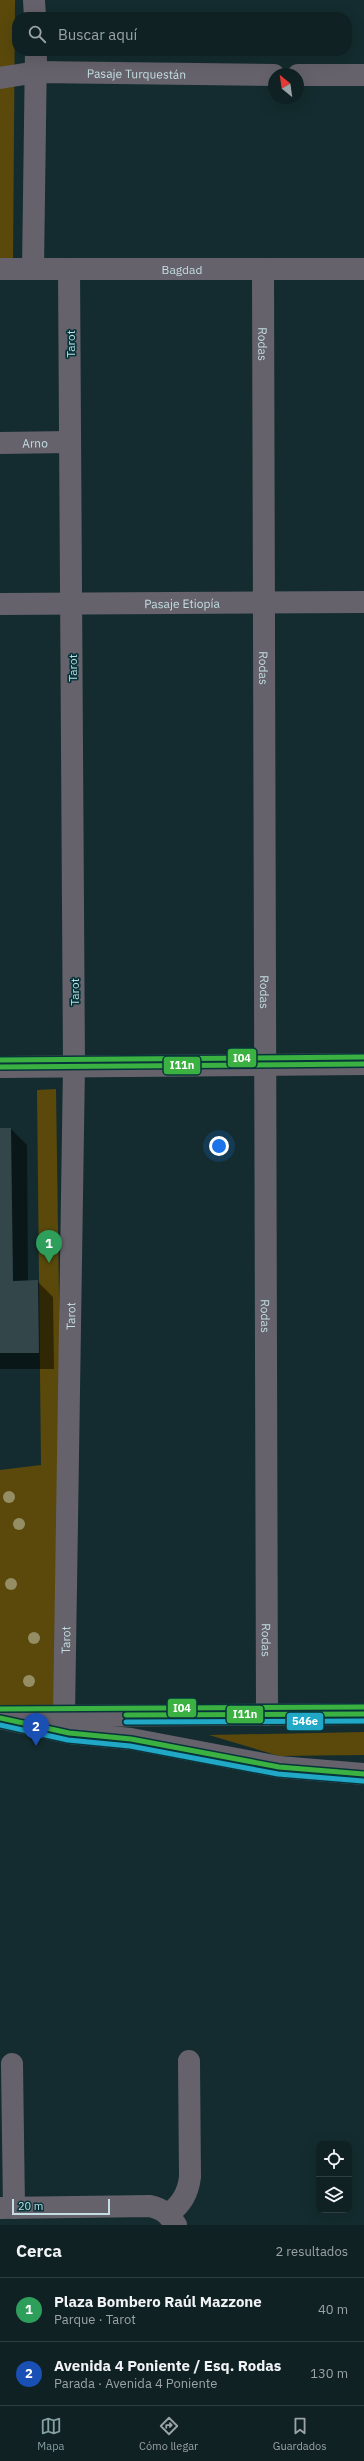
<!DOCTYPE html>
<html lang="es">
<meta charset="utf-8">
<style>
body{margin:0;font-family:"IBM Plex Sans",sans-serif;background:#18292b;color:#f1f3f6}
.controls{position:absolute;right:12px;bottom:12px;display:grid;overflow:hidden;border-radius:8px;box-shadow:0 4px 16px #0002}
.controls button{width:36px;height:36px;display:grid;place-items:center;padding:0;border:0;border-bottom:1px solid #2f3e41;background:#0f2123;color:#f1f3f6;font:20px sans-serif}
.compass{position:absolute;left:268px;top:68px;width:36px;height:36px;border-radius:50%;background:#0f2123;box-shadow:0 4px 16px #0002;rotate:331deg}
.scale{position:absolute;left:12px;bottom:10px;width:98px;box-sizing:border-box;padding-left:4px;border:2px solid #c2dee2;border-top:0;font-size:11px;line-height:14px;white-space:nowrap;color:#c2dee2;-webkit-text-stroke:3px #08353b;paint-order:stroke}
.you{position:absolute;left:219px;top:1146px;width:14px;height:14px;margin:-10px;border:3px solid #fff;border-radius:50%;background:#1a73e8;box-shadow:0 0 0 6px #1a73e833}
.badge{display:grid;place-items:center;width:26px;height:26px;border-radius:50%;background:#85a0a3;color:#fff;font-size:13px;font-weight:700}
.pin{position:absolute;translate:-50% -33px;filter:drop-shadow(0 1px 2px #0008)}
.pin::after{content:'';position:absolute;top:21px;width:14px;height:12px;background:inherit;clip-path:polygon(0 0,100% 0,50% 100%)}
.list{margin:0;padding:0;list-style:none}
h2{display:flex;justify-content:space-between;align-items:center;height:52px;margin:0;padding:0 16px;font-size:17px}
h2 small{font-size:13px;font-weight:400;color:#9ba3a6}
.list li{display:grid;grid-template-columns:26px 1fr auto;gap:12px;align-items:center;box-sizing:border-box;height:64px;padding:0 16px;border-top:1px solid #2f3e41}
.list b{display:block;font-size:15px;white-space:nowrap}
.list p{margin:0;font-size:13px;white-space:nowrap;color:#9ba3a6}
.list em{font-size:13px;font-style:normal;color:#9ba3a6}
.icon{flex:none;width:22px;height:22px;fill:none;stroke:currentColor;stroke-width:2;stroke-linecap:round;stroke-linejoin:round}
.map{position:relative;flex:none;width:364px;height:2225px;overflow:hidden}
.search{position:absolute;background:#0f2123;box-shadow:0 4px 16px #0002;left:12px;right:12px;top:12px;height:44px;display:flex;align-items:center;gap:10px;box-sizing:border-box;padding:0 14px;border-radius:16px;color:#9ba3a6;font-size:15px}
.sheet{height:180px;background:#0f2123}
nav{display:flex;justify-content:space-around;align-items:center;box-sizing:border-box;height:56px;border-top:1px solid #2f3e41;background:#0f2123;font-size:11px;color:#9ba3a6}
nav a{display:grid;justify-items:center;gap:2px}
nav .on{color:#85a0a3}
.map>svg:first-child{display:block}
</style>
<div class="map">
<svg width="364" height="2225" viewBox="0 0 364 2225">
<rect width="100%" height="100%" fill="#142c2f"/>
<g fill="#5a490b">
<polygon points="0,0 15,0 13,265 0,266"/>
<polygon points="56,1089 61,1437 56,1706 0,1706 0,1470 41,1465 37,1090"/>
<polygon points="364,1732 364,1755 279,1756 209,1735"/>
</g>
<polygon fill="#0007" points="0,1129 11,1129 27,1145 28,1281 37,1281 53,1297 54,1369 0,1369"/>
<polygon fill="#33474b" points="0,1128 11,1128 13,1281 38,1280 39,1353 0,1353"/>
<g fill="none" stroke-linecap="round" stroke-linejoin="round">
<g stroke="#65626b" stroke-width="22">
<polyline points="34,0 35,17"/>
<polyline points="298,75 364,75"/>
<path id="s1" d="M 0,78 L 37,72 L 274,75"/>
<path id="s2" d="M 0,269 L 364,269"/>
<polyline points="33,269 36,51"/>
<path id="s3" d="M 263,269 L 267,1715"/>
<path id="s4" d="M 0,443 L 70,442"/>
<path id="s5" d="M 0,604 L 364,602"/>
<polyline points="0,1067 364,1064"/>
<path id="s6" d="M 64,1716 L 74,1066 L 69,269"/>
<polyline points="12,2064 14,2208"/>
<path d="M 0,2208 L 150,2206 C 163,2209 168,2214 176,2225"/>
<path d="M 169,2214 C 181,2204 188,2194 190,2177 L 189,2061"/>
</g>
<g stroke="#65626b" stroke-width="22">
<polyline points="31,1716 364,1714"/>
<polyline points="0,1718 69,1733 131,1739 279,1767 364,1774"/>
</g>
<g stroke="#08353b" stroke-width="8">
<g id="bus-1">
<polyline points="0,1067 364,1064"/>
<polyline points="126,1715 364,1714"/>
<polyline points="0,1718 69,1733 131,1739 279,1767 364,1774"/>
</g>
</g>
<g stroke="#08353b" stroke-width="8">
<g id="bus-2">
<polyline points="126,1722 364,1721"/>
<polyline points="0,1725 68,1740 130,1746 278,1774 363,1781"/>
</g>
</g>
<g stroke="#08353b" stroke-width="8">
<g id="bus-3">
<polyline points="0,1060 364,1057"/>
<polyline points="0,1709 364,1707"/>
</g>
</g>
<use href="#bus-1" stroke="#3ab140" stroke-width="5"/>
<use href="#bus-2" stroke="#20a8c6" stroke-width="5"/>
<use href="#bus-3" stroke="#3ab140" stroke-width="5"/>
</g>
<g fill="#958d63">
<circle cx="9" cy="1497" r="6"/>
<circle cx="19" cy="1524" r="6"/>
<circle cx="11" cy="1584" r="6"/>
<circle cx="34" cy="1638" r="6"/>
<circle cx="29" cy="1681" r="6"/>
</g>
<g text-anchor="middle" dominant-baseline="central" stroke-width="3.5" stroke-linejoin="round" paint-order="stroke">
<g font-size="12" fill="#c2dee2" stroke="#08353b">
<text stroke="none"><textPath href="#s1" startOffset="137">Pasaje Turquestán</textPath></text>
<text stroke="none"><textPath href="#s2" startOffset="182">Bagdad</textPath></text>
<text transform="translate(70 344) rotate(-90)">Tarot</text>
<text stroke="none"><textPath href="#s3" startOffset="75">Rodas</textPath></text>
<text stroke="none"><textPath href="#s4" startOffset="35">Arno</textPath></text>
<text stroke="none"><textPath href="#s5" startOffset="182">Pasaje Etiopía</textPath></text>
<text transform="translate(72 668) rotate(-90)">Tarot</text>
<text stroke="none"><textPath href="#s3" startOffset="399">Rodas</textPath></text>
<text transform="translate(74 992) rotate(-90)">Tarot</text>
<text stroke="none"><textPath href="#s3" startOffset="723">Rodas</textPath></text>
<text stroke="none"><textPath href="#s6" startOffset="400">Tarot</textPath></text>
<text stroke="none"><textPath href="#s3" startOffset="1047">Rodas</textPath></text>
<text stroke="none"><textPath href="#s6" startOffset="76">Tarot</textPath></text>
<text stroke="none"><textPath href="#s3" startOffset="1371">Rodas</textPath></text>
</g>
</g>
<g stroke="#08353b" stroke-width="1.5">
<rect x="227" y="1048" width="30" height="20" rx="4" fill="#3ab140"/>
<rect x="163" y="1056" width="38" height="19" rx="4" fill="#3ab140"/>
<rect x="167" y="1698" width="30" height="20" rx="4" fill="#3ab140"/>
<rect x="226" y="1705" width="38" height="19" rx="4" fill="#3ab140"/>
<rect x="286" y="1712" width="38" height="19" rx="4" fill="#20a8c6"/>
</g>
<g font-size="11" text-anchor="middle" font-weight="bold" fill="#fff">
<text x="242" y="1062">I04</text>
<text x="182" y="1069">I11n</text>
<text x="182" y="1712">I04</text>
<text x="245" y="1718">I11n</text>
<text x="305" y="1725">546e</text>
</g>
</svg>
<div class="controls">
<button><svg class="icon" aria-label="locate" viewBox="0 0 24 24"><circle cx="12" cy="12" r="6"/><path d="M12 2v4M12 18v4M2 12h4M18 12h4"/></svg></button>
<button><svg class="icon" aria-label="layers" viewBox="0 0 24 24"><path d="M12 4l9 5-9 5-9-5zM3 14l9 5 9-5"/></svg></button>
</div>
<svg class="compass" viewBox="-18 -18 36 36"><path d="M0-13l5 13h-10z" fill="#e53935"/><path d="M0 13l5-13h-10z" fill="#9ba3a6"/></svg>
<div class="scale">20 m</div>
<div class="you"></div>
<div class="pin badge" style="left:49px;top:1263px;background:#2e9e5b">1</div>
<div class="pin badge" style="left:36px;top:1746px;background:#1a4fb4">2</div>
<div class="search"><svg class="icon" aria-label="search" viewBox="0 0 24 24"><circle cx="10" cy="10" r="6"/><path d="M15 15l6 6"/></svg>Buscar aquí</div>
</div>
<section class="sheet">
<h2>Cerca<small>2 resultados</small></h2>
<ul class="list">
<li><span class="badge" style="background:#2e9e5b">1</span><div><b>Plaza Bombero Raúl Mazzone</b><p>Parque · Tarot</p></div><em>40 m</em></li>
<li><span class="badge" style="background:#1a4fb4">2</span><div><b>Avenida 4 Poniente / Esq. Rodas</b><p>Parada · Avenida 4 Poniente</p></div><em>130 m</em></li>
</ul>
</section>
<nav>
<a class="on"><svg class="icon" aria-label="map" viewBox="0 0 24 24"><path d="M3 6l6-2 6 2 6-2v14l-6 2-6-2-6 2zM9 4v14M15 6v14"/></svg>Mapa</a>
<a><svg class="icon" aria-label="directions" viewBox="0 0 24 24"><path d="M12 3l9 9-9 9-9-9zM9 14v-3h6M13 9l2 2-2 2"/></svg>Cómo llegar</a>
<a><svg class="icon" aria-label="saved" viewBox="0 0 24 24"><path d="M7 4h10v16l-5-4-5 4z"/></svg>Guardados</a>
</nav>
